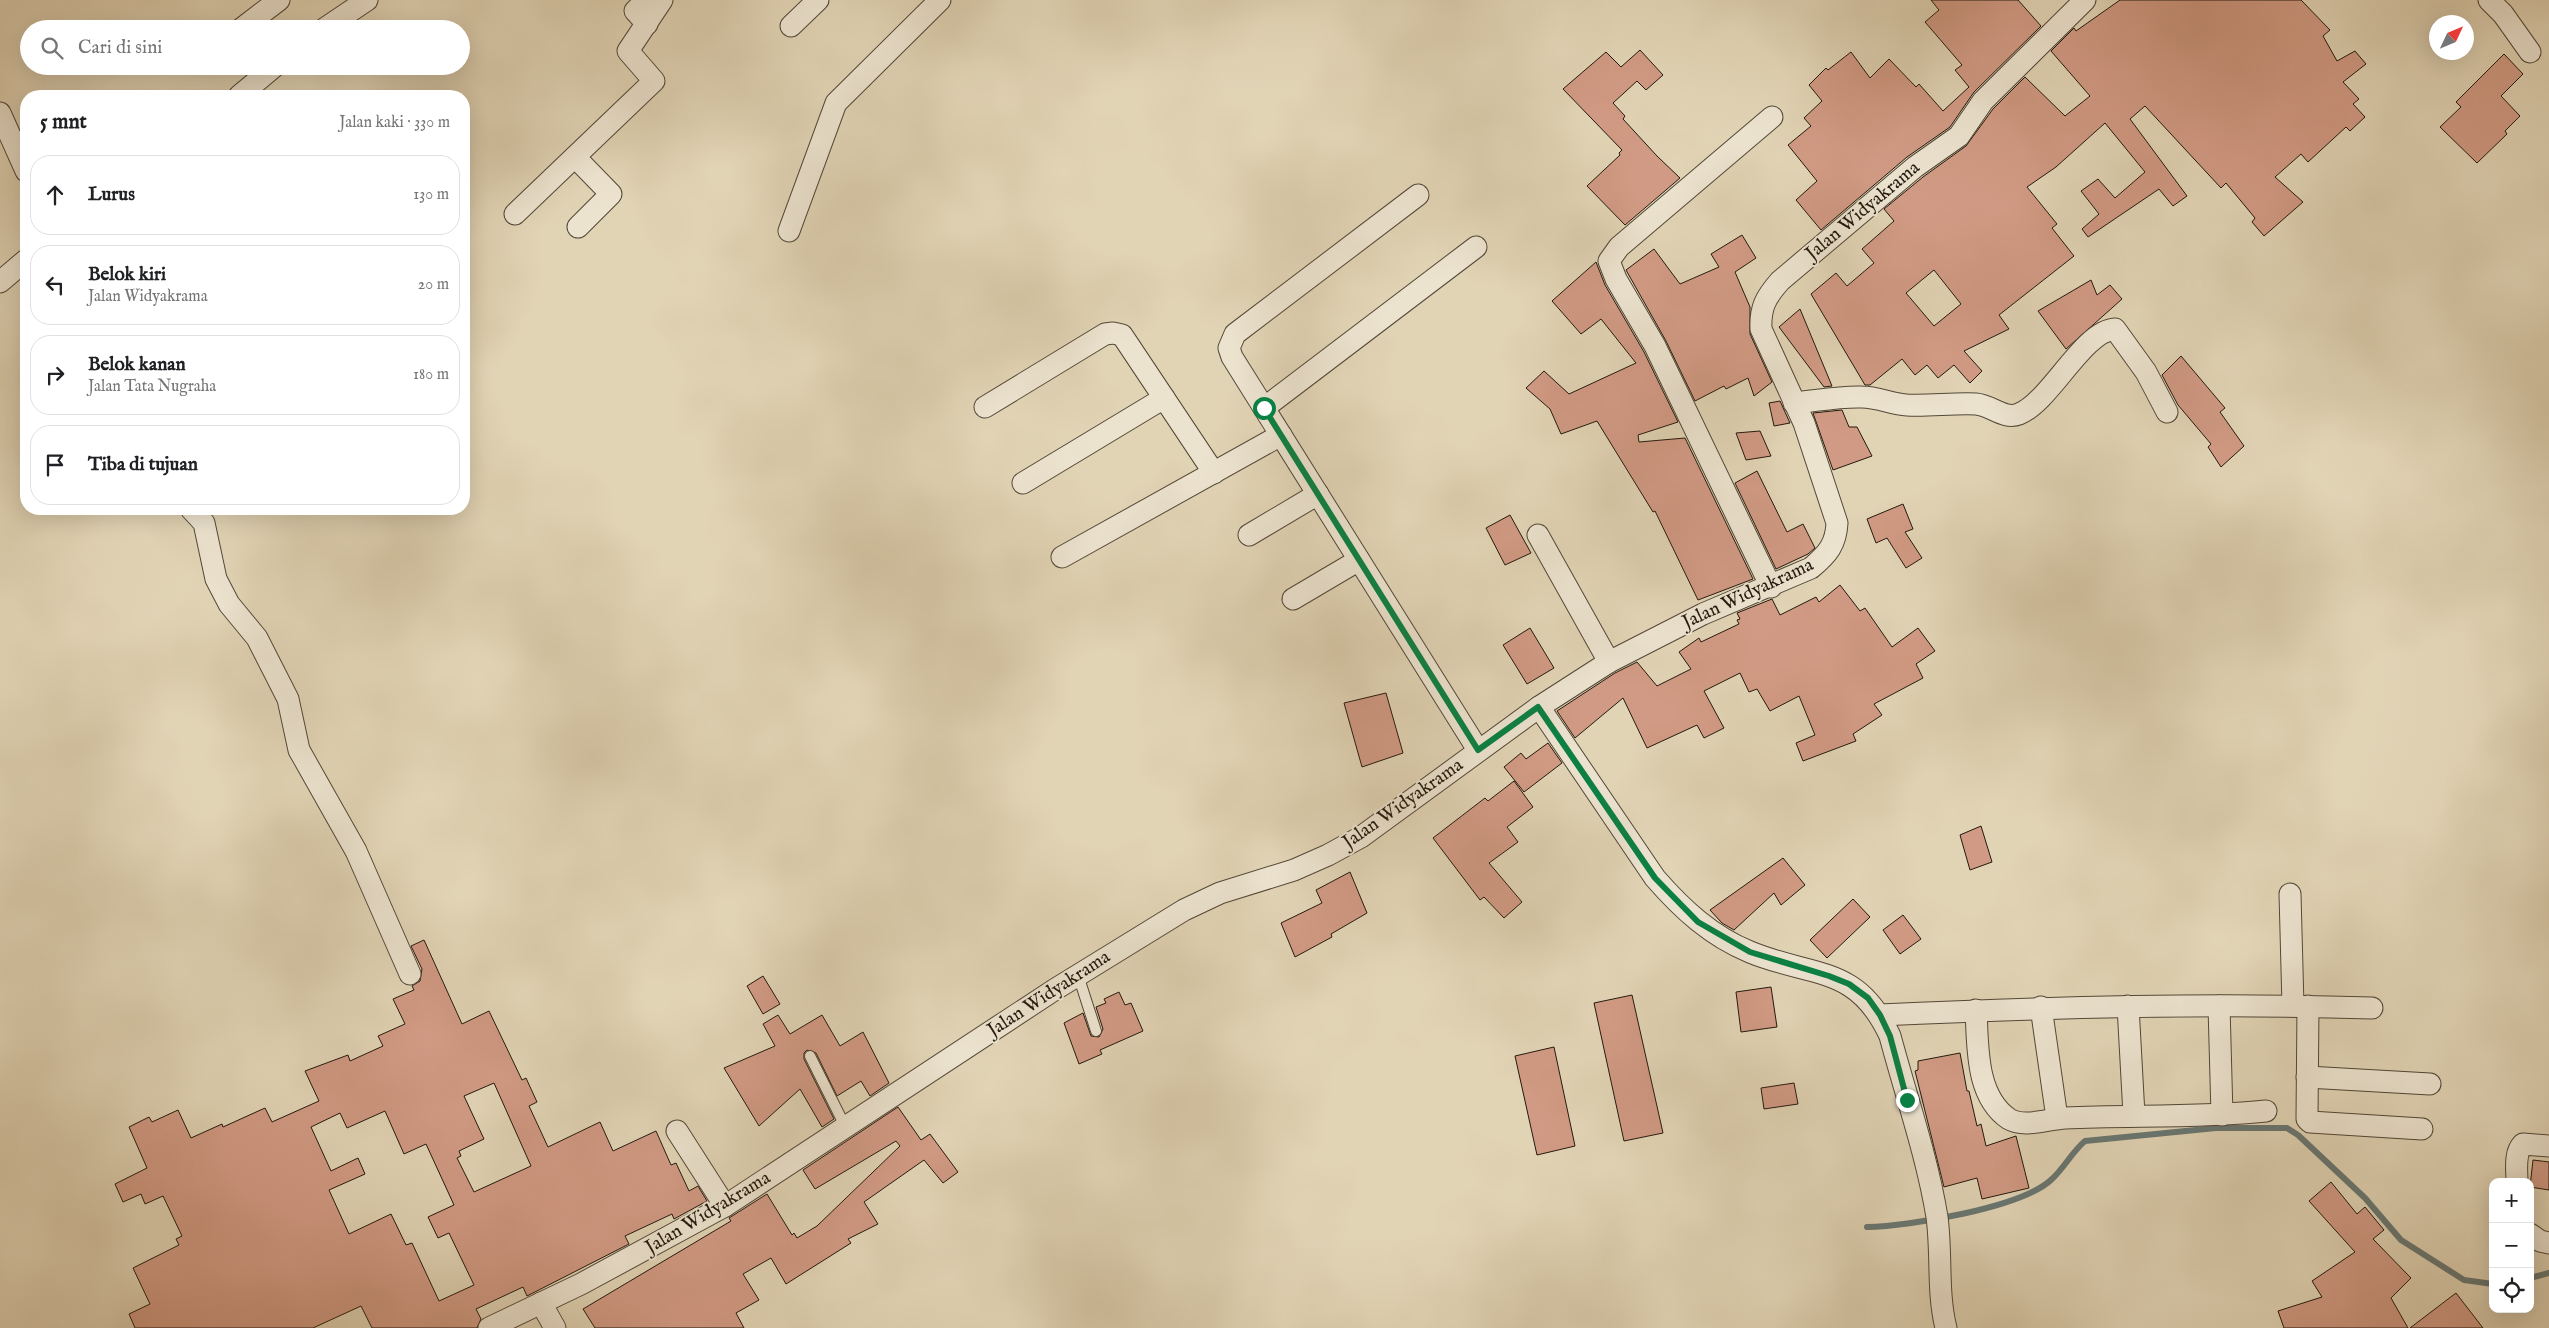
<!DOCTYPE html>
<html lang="id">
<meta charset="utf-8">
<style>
body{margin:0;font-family:"IM FELL English",serif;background:#f2f2f2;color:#202124}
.controls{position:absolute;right:15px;bottom:15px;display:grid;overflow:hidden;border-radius:10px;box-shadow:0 5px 20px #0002}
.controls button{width:45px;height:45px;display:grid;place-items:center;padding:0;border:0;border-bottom:1px solid #e0e0e0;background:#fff;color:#202124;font:25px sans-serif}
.compass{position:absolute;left:2429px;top:15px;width:45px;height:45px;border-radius:50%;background:#fff;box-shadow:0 5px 20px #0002;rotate:46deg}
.stop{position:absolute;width:15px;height:15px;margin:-11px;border:4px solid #0b8043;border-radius:50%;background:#fff}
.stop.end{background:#0b8043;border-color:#fff;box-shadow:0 1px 5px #0008}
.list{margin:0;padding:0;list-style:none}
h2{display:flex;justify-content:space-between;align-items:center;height:65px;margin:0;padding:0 20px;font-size:21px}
h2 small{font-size:16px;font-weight:400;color:#757577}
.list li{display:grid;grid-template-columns:32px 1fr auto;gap:15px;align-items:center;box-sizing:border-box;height:80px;margin:0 10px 10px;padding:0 10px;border:1px solid #e0e0e0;border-radius:20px}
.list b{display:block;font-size:19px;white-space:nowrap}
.list p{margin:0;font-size:16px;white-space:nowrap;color:#757577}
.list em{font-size:16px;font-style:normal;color:#757577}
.icon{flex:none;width:28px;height:28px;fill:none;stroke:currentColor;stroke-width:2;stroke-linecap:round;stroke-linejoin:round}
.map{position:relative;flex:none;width:2549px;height:1328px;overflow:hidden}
.search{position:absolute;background:#fff;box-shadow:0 5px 20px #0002;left:20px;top:20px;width:450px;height:55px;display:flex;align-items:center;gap:12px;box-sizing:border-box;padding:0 18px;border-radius:28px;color:#757577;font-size:19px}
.panel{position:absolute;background:#fff;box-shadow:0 5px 20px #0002;left:20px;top:90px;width:450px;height:425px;border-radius:20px}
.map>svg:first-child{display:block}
</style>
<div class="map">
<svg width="2549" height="1328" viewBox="0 0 2549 1328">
<rect width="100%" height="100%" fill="#e1d4b5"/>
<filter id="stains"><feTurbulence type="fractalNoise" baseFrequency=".004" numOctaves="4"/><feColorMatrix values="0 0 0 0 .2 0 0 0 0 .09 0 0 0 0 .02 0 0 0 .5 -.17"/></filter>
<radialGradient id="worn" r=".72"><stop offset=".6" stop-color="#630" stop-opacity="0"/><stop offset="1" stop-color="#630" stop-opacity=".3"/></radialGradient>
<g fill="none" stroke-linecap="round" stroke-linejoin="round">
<g stroke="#697873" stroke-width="6">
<path d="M 1867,1227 C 1909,1226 2022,1208 2052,1179 C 2064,1168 2072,1152 2085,1141 L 2216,1128 L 2287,1128 L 2298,1135 L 2365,1198 L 2401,1240 L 2464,1280 L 2493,1284"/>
<polyline points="2530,1278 2549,1273"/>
</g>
</g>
<g fill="#d19a84" stroke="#23190e" fill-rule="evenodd">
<polygon points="1931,0 2018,0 2041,26 1974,92 1950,127 1907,157 1821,230 1796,200 1817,181 1788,145 1811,126 1804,118 1822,101 1809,85 1826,68 1828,70 1851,52 1870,78 1889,59 1916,87 1919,84 1943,111 1969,87 1955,70 1962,65 1925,22 1939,10"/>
<path d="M 2120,0 L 2301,0 L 2330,30 L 2323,36 L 2337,61 L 2355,51 L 2366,64 L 2343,82 L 2359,99 L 2353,104 L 2365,117 L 2350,131 L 2346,127 L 2308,162 L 2301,154 L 2275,177 L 2303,202 L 2264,236 L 2252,222 L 2255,218 L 2226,183 L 2221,188 L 2145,106 L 2130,119 L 2187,196 L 2173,206 L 2159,189 L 2088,237 L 2082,229 L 2099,214 L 2081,191 L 2098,179 L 2115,198 L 2145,172 L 2105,123 L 2056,167 L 2027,187 L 2057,224 L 2052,228 L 2074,256 L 1999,315 L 2009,329 L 1964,351 L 1982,371 L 1970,383 L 1954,365 L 1938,378 L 1927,365 L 1915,375 L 1902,359 L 1870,385 L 1865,385 L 1811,294 L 1836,273 L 1847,286 L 1874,263 L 1862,249 L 1894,221 L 1884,209 L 1923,177 L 1966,146 L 1993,109 L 2025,77 L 2065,116 L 2090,96 L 2051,51 L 2074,28 L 2076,31 ZM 1934,270 L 1961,304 L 1934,326 L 1906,293 Z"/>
<polygon points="1640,50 1663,75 1646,90 1637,81 1613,103 1625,116 1623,119 1657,156 1680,178 1625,225 1587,186 1620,155 1619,153 1622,150 1563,89 1606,52 1621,67"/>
<polygon points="2504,54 2523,74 2501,96 2520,116 2505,131 2507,134 2477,163 2440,127 2461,107 2456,102"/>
<polygon points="1742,235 1756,258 1735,272 1750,307 1750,334 1772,382 1754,396 1748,378 1726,389 1724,386 1695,401 1666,341 1626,270 1654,249 1680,284 1719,267 1711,254"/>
<polygon points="1596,262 1605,285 1644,352 1678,422 1638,435 1639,442 1685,438 1753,579 1698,600 1655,511 1653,512 1597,421 1561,434 1550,409 1526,388 1544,371 1569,394 1636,363 1601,319 1581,334 1552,301"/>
<polygon points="2091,280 2097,295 2110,285 2122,299 2066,349 2038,311"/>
<polygon points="1800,309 1832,386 1824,387 1779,327"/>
<polygon points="2181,356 2225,408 2220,412 2244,446 2221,467 2208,447 2211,444 2178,405 2162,375"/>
<polygon points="1780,401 1790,423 1774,426 1769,403"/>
<polygon points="1842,410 1849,427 1857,427 1872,456 1833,470 1813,413"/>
<polygon points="1760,431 1771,456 1746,460 1736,433"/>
<polygon points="1757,471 1787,532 1803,524 1815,548 1808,554 1776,569 1735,483"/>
<polygon points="1903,504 1913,529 1905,532 1922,558 1906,568 1887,538 1876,543 1867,519"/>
<polygon points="1510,515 1531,553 1505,565 1486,528"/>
<polygon points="1840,585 1860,611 1865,608 1892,647 1918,628 1935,651 1916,664 1923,678 1874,704 1882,715 1853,734 1856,741 1803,761 1796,743 1815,735 1799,696 1770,711 1757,689 1749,692 1740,673 1704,691 1724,728 1704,738 1697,725 1647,748 1623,698 1575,738 1557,711 1615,673 1637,662 1657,686 1691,669 1679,652 1699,638 1701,642 1739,624 1737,620 1740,619 1737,613 1772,599 1780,615 1816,597 1819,602"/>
<polygon points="1530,628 1554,668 1527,684 1503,645"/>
<polygon points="1386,693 1403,753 1362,767 1344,703"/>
<polygon points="1548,743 1562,763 1524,792 1504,767 1521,753 1526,759"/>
<polygon points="1514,781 1533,807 1507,827 1518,842 1489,863 1522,902 1504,918 1484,897 1480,900 1433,838 1485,798 1488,801"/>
<polygon points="1981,826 1992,862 1970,870 1960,835"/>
<polygon points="1783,858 1805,885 1781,905 1774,893 1734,930 1722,923 1710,910"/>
<polygon points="1350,872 1367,913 1331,934 1332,937 1295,957 1281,923 1322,903 1316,890"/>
<polygon points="1853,899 1870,917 1827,958 1810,940"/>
<polygon points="1903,915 1921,939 1900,954 1883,930"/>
<path d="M 424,940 L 462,1024 L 489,1011 L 522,1080 L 526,1078 L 537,1102 L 529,1106 L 548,1147 L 600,1122 L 613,1151 L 656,1131 L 671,1165 L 676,1163 L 689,1191 L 698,1186 L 707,1201 L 674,1219 L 672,1214 L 625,1236 L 629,1244 L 527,1296 L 523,1287 L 476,1309 L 481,1319 L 477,1328 L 372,1328 L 361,1306 L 313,1328 L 135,1328 L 129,1314 L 150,1304 L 133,1268 L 179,1245 L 176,1239 L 182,1236 L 163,1196 L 145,1204 L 141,1194 L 123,1202 L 115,1184 L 147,1168 L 129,1127 L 149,1117 L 152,1122 L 178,1110 L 191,1138 L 222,1124 L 223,1127 L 265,1108 L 272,1122 L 319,1101 L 305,1071 L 348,1055 L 350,1061 L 383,1046 L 378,1036 L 405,1024 L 393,999 L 414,990 L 412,986 L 420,981 L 422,969 L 411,946 ZM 494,1083 L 531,1166 L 474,1192 L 457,1158 L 461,1156 L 459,1151 L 484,1139 L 464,1096 ZM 385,1111 L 404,1154 L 426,1144 L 454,1205 L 428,1217 L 438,1238 L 449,1233 L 474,1285 L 439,1301 L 412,1243 L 406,1245 L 391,1214 L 349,1234 L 329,1190 L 365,1174 L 358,1158 L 331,1171 L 311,1127 L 340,1113 L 347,1128 Z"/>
<polygon points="763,976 780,1004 763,1014 747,986"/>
<polygon points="1771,987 1777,1027 1741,1032 1736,992"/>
<polygon points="1119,992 1125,1005 1131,1003 1143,1031 1100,1050 1102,1054 1079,1064 1064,1023 1083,1013 1091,1036 1099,1037 1103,1029 1096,1007 1106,1003 1104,999"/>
<polygon points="1632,995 1663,1133 1624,1141 1594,1003"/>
<polygon points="778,1015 790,1034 822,1015 840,1046 863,1032 889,1083 870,1096 861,1081 837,1096 816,1053 807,1050 804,1053 804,1059 834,1119 822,1127 800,1089 759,1126 724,1068 775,1046 763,1024"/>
<polygon points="1554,1047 1575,1146 1537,1155 1515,1056"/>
<polygon points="1960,1053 1967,1091 1969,1091 1977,1126 1981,1124 1986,1146 2016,1136 2029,1188 1982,1199 1977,1178 1944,1187 1915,1071 1918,1070 1918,1061"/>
<polygon points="1794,1083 1798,1104 1764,1109 1761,1088"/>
<polygon points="898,1107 921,1140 930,1134 958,1172 943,1183 924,1160 864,1202 878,1224 848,1239 851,1243 786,1284 771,1258 743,1274 759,1300 736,1313 744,1328 595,1328 583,1309 731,1221 729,1218 767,1194 792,1235 794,1233 797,1238 817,1226 900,1146 896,1141 815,1189 803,1170"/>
<polygon points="2533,1160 2549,1162 2549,1190 2530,1187"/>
<polygon points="2331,1182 2357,1214 2365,1207 2384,1230 2373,1239 2411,1278 2391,1298 2408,1328 2284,1328 2278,1311 2322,1297 2312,1281 2355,1252 2309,1201"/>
<polygon points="2456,1293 2483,1328 2410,1328"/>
</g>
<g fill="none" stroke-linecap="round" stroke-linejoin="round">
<g stroke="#524838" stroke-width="12">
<g id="service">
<polyline points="1078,975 1096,1031"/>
<polyline points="810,1056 846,1128"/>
</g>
</g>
<g stroke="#524838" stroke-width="23">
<g id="minor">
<polyline points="646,0 635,11 647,24"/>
<polyline points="2489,0 2503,14 2530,52"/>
<polyline points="791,26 818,0"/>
<polyline points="241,29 279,0"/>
<polyline points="324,29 367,0"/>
<polyline points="239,96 275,66"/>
<polyline points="0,113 26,171"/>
<polyline points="575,157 611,194 578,227"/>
<polyline points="1418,195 1235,334 1229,348 1232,357 1478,750"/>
<polyline points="515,214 654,81 628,51 662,0"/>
<polyline points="789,231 836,103 940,0"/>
<polyline points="0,282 26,260"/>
<path d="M 1794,403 C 1816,401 1840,396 1862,397 C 1877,397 1892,404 1907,405 C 1930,406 1953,403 1976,404 C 1991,405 2004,420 2019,414 C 2050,402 2083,331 2115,329 L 2146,372 L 2167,412"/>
<polyline points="985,407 1105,334 1113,333 1122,335 1214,473"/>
<polyline points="1264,408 1476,247"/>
<polyline points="1023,483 1164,398"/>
<polyline points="191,509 204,523 216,579 229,604 257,638 288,699 299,750 356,851 410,974"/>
<polyline points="1249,535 1318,494"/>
<polyline points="1538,535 1609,662"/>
<polyline points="1062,557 1281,435"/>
<polyline points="1771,587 1655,346 1616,279 1609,261 1619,247 1772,117"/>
<polyline points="1293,599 1359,560"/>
<path d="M 1539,707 L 1655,878 C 1682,909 1711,936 1750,952 C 1813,978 1857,964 1890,1036 C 1906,1096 1927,1156 1937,1217 C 1942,1254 1937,1292 1946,1328"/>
<polyline points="2290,894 2293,1006"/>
<polyline points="2128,1006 2134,1115"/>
<polyline points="2219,1006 2222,1115"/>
<polyline points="2308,1006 2307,1119 2310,1122 2422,1129"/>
<polyline points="2041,1007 2057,1118"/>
<path d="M 1976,1010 C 1978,1045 1975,1096 2009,1119 C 2024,1128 2048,1119 2065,1118 C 2132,1115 2199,1118 2266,1111"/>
<path d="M 1880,1015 C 2044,1007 2208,1003 2372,1008"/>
<polyline points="2307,1077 2430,1084"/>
<polyline points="677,1131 725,1206"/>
<path d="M 2517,1182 C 2517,1170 2514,1153 2523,1144 L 2549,1146"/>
<polyline points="2530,1234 2540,1241 2549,1243"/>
<polyline points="541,1303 555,1328"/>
<path d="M 489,1328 L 581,1284 L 725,1206 L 1054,990 L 1184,910 L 1220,893 L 1294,870 L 1328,855 L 1361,837 L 1539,707 L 1609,662 L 1703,614 L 1811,568 C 1828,554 1836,544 1837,523 L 1804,423 L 1761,329 C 1760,307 1766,297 1780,281 L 1915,167 L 1959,136 L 1983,101 L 2085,0"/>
</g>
</g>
<use href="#service" stroke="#ece3cf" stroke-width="10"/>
<use href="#minor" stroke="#ece3cf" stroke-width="21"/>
</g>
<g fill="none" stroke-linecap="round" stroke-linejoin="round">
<polyline stroke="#0b8043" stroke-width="6" points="1264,408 1478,750 1538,707 1655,878 1698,922 1750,952 1829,976 1849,984 1868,998 1880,1015 1890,1036 1907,1100"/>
</g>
<g text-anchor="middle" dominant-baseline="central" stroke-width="4" stroke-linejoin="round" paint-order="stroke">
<g font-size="19" fill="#23190e" stroke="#ece3cf">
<text transform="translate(1863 211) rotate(-40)">Jalan Widyakrama</text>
<text transform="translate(1748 594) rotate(-25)">Jalan Widyakrama</text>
<text transform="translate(1403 804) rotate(-35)">Jalan Widyakrama</text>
<text transform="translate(1049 994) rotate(-33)">Jalan Widyakrama</text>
<text transform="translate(708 1213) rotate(-31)">Jalan Widyakrama</text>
</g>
</g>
<rect width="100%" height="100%" filter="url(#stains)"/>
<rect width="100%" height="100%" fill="url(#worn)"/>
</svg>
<div class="controls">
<button>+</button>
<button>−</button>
<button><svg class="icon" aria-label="locate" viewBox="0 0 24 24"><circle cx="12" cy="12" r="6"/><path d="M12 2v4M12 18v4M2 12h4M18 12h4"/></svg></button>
</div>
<svg class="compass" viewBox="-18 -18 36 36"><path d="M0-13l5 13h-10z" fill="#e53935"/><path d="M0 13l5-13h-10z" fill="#757577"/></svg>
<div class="stop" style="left:1264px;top:408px"></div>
<div class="stop end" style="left:1907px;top:1100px"></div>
<div class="search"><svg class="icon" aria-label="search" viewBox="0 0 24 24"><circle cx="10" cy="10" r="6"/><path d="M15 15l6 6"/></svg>Cari di sini</div>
<section class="panel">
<h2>5 mnt<small>Jalan kaki · 330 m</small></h2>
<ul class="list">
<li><svg class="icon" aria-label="ahead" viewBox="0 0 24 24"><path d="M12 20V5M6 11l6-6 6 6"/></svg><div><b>Lurus</b></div><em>130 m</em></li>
<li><svg class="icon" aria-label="left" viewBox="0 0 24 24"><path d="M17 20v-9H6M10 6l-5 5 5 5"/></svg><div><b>Belok kiri</b><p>Jalan Widyakrama</p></div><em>20 m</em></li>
<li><svg class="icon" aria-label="right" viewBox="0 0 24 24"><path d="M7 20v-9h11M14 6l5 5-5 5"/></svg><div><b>Belok kanan</b><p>Jalan Tata Nugraha</p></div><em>180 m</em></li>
<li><svg class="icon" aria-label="arrive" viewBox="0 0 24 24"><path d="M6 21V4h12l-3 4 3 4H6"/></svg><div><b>Tiba di tujuan</b></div></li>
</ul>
</section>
</div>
